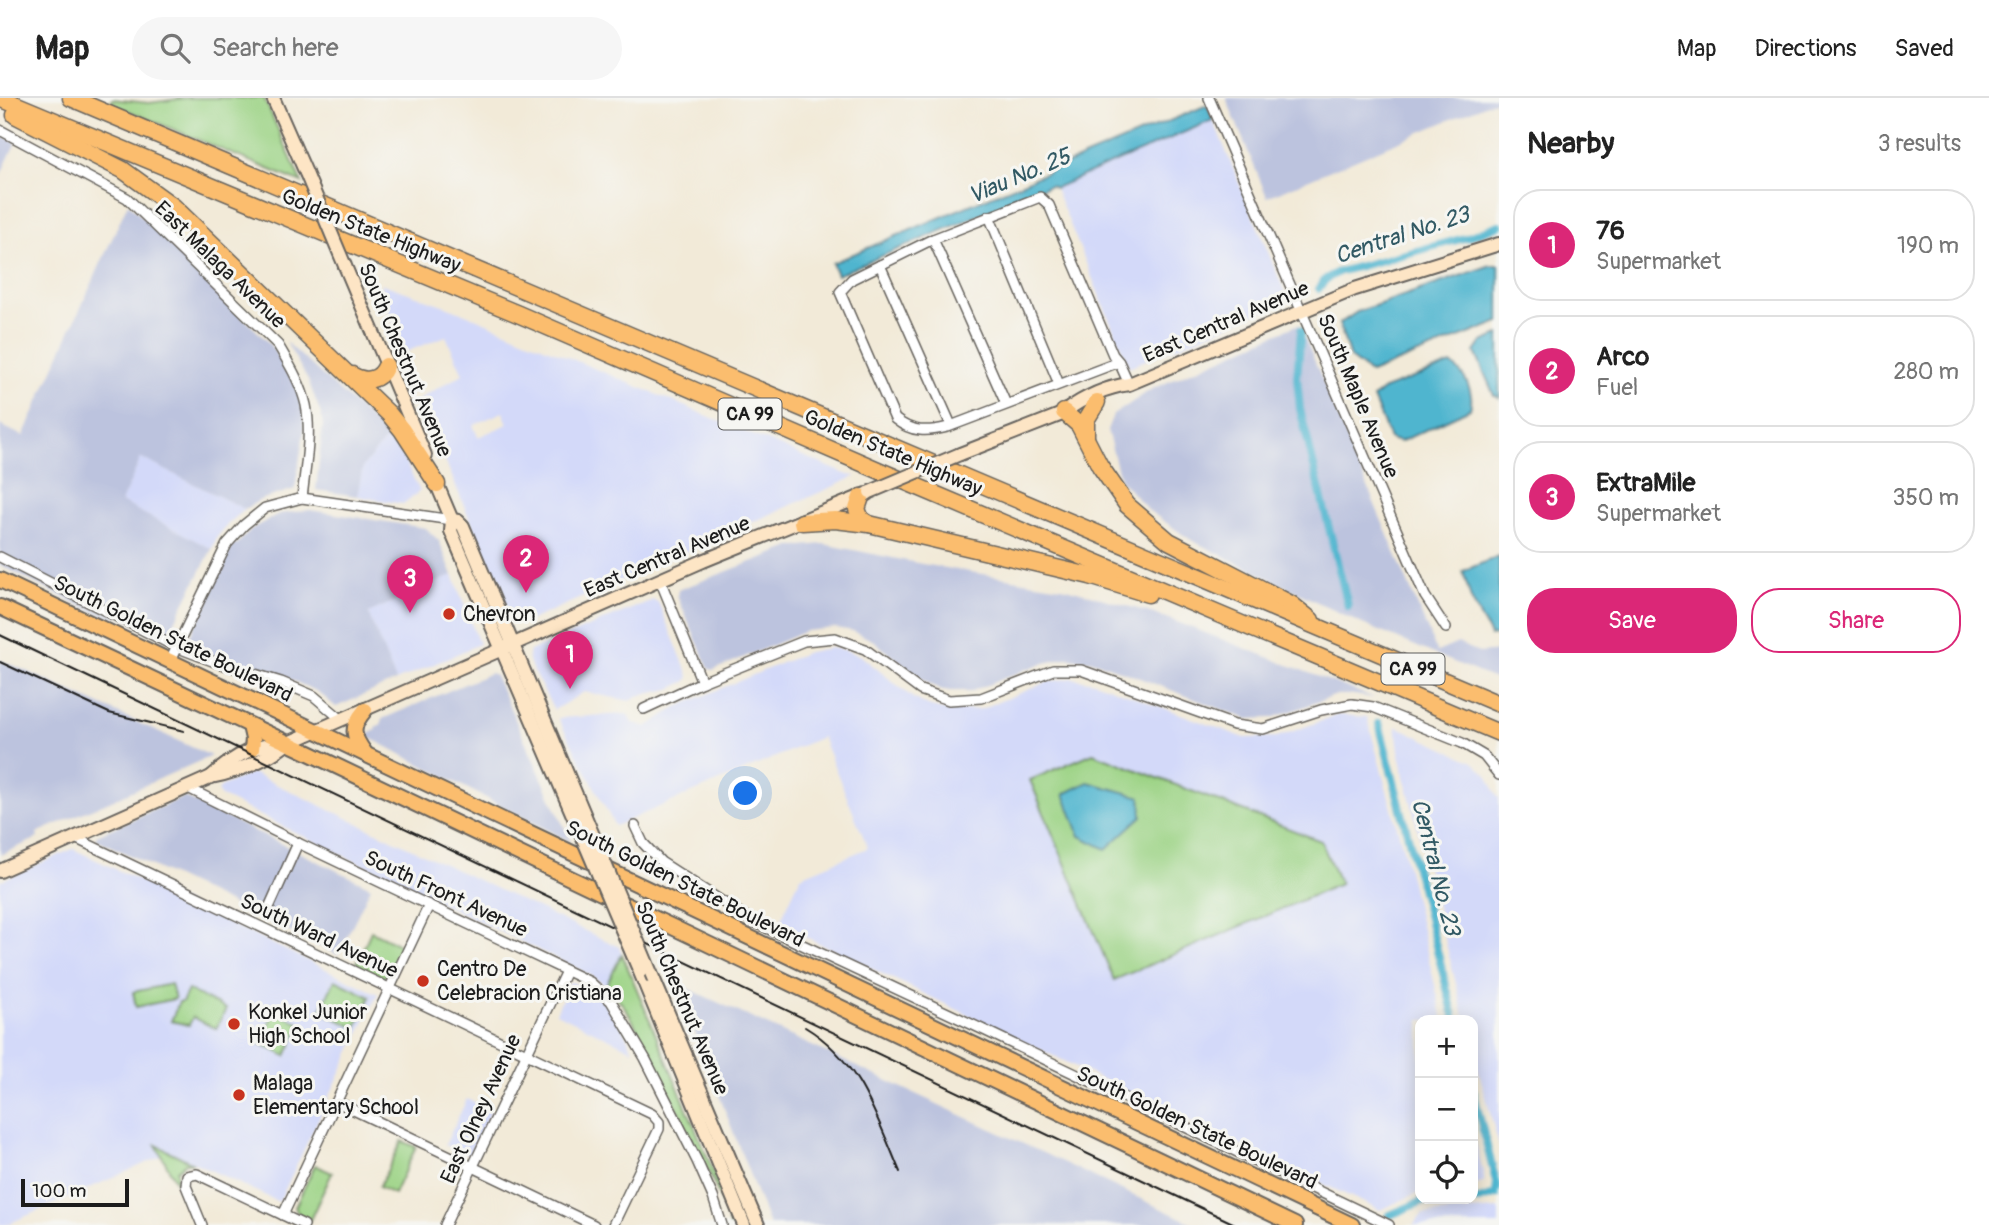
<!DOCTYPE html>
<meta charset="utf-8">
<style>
body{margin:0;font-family:Pangolin,sans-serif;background:#f6f6f6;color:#222}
.controls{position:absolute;right:21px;bottom:21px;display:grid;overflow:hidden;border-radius:14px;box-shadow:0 4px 18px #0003}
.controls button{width:63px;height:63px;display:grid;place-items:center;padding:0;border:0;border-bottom:2px solid #e0e0e0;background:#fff;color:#222;font:35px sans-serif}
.scale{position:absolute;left:21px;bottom:18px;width:108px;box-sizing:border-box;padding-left:7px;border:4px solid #1c1c1c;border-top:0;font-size:19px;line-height:24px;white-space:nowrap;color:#1c1c1c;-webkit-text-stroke:5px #f6f6f2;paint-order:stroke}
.you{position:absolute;left:746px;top:696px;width:24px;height:24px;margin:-18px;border:5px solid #fff;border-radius:50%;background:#1a73e8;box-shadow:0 0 0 10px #1a73e833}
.badge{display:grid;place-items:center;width:46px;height:46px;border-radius:50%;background:#db2777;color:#fff;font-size:23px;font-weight:700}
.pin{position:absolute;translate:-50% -58px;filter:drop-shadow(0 2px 4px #0008)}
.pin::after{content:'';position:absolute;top:37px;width:24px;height:21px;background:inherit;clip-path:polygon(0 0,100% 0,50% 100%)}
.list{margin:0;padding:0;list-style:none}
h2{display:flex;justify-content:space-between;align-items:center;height:91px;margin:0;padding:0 28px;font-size:30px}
h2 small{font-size:23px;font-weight:400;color:#767676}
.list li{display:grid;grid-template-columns:46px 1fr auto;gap:21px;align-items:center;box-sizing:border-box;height:112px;margin:0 14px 14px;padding:0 14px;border:2px solid #e0e0e0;border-radius:28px}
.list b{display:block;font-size:26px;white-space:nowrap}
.list p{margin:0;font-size:23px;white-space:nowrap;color:#767676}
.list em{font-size:23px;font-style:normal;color:#767676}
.actions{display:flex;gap:14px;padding:21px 28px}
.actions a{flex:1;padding:16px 0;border:2px solid #db2777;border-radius:28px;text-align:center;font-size:24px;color:#db2777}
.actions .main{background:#db2777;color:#fff}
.icon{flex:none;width:38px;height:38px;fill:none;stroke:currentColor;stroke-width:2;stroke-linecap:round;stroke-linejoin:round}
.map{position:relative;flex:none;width:1499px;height:1127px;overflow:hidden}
header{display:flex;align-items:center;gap:42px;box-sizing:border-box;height:98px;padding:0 35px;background:#fff;border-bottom:2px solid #e0e0e0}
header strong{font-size:33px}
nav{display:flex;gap:38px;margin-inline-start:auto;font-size:24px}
.search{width:490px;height:63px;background:#f6f6f6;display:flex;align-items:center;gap:18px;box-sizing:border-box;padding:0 24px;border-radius:38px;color:#767676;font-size:26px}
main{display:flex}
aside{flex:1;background:#fff}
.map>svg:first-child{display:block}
</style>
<header>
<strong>Map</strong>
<div class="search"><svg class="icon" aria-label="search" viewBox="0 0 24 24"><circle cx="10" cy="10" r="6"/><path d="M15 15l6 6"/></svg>Search here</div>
<nav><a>Map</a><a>Directions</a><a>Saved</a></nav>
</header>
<main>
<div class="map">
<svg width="1499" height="1127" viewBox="0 0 1499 1127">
<rect width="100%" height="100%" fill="#f6f6f2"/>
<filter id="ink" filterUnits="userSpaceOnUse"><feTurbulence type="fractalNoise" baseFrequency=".0143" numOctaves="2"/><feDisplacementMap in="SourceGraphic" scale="14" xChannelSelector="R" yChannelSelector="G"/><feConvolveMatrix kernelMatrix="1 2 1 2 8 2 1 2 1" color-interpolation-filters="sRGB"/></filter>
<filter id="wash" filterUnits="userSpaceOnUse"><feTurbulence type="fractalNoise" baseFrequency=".00686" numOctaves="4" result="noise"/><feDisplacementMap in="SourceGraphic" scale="28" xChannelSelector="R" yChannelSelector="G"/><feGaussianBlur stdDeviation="1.57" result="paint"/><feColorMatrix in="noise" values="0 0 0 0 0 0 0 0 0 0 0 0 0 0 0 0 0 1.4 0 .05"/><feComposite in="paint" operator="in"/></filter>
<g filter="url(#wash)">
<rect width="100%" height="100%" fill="#f2ead8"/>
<g fill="#d3d9f9" fill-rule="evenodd">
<polygon points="1213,22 1288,202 1129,269 1055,90"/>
<path d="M 380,185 L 451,210 L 848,377 L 857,378 L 524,525 L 511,520 L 437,343 L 434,344 L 419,301 L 463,276 L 446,238 L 403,255 ZM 503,314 L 508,326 L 478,339 L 473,327 Z"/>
<polygon points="389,338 395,344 420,393 403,406 357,398 363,368"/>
<polygon points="141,360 245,411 228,426 217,439 212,451 121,404"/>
<polygon points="453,477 479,546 396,583 368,515"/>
<polygon points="653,502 658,504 689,578 687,583 670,591 637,598 630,603 584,594 554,612 532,571 528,559 530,553"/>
<polygon points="831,550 845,552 861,558 913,600 931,609 947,613 981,611 1047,584 1071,580 1094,584 1245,640 1277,639 1338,617 1367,619 1405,758 1443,922 1420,922 1420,1094 1380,1112 1266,1060 779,826 801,778 868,750 822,639 615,728 558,620 627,616 633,625 647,629 677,609 808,554"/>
<polygon points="1396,628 1473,664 1487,677 1499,701 1499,1048 1473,952 1473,922 1465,922 1400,660"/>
<polygon points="252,675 619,849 622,856 606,887 588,876 220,698 218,693 222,688"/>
<polygon points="73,751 378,896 279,1104 157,1047 162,1058 6,1127 0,1127 0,783"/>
<polygon points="572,884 592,894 607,906 618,921 633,952 556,915 569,885"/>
<polygon points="467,1001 491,1013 469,1057 445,1047"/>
<polygon points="1473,1034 1484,1078 1484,1084 1473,1088"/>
<polygon points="1499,1111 1499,1127 1413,1127 1423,1116"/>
</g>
<g fill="#bcc3de">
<polygon points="1226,0 1499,0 1499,1 1267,99"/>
<polygon points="0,37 16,44 0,78"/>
<polygon points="128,105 269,245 297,287 303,311 304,334 295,391 260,402 245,411 141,360 121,404 212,451 167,539 123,516 109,521 72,504 0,467 0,327 23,338"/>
<polygon points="1299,226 1437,554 1458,545 1479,555 1499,553 1499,583 1360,525 1191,442 1148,412 1120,381 1107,332 1113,317 1152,291"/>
<polygon points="286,244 389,338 363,368 357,398 316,392 323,327 321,316 308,282"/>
<polygon points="310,412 426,430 439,443 453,477 368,515 396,583 336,609 318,594 278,576 202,556 185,548 233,446 236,447 253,430 279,416"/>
<polygon points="824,446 922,466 1067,490 1161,518 1374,600 1355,597 1337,597 1272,620 1247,621 1095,563 1067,560 1040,566 972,593 950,593 939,591 922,582 874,543 853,533 835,530 806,533 714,572 709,571 677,498 678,492 791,449"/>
<polygon points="0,562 24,572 211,658 37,735 38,740 0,757"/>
<polygon points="491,575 495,577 571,744 368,639 370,635 376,632 375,629 382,626 382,621"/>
<polygon points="184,699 371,789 338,857 96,741 97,737"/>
<polygon points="676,885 1056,1061 1196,1127 769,1127"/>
</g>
<g fill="#9cd385" stroke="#5c7850" stroke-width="2">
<polygon points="186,0 264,0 302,85 110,5 112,1 149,5"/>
<polygon points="1093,655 1321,743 1340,786 1114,882 1030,682"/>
<polygon points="371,833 402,848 389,876 383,879 356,866"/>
<polygon points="622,856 736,1127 729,1127 726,1113 711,1079 633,923 624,908 606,887"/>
<polygon points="335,882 370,899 356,930 320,913"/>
<polygon points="171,886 175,901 136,909 133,894"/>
<polygon points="188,892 226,911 216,931 193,919 189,927 171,923 179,904 182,904"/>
<polygon points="275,913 301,926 286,958 259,945"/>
<polygon points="402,1043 416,1049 394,1096 379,1089"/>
<polygon points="156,1047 193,1065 186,1065 177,1072 177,1086"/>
<polygon points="315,1067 332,1075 310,1122 298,1116 295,1109"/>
</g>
<g fill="#50b5cf" stroke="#366876" stroke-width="2">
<polygon points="1207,7 1213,22 1055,90 1050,87 837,177 832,165"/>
<polygon points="1491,167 1499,167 1499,224 1370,275 1350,260 1339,226 1357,214"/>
<polygon points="1499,237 1499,300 1494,297 1475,254 1482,244"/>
<path d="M 1451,266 C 1465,276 1475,294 1470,311 L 1400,344 L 1390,341 L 1373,300 L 1384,291 Z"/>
<polygon points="1499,458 1499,537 1490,538 1471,501 1463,473"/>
<polygon points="1088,684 1141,699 1142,718 1106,751 1080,738 1064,696"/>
</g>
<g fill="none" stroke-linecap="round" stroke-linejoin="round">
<polyline stroke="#50b5cf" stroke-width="2" points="1495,1097 1499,1099"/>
<g stroke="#50b5cf" stroke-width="8">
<polyline points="1319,190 1326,181 1338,174 1468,139 1499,127"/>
<polyline points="1301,232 1297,280 1300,311 1348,508"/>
<polyline points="1379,625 1455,922"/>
<polyline points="1390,1117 1423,1103 1479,1102 1495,1097 1497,1088 1473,993"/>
</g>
</g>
</g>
<g filter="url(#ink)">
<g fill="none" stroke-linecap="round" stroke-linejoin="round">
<g stroke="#67645e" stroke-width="12">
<g id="street">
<polyline points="1209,0 1425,498 1446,530"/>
<path d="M 0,32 L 127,100 L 278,247 C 289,266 301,285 306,307 C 312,337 305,370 302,400"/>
<polyline points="989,118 1059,286"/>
<polyline points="933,141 1006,306"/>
<polyline points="880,167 951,327"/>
<path d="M 1119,264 L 948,329 C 928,334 912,335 895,321 L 840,194 L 852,181 L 933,141 L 1040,99 L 1049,107 L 1113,257 L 1119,264 L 1129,286"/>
<polyline points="0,459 176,549 215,564 281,584 314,598 342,622"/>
<polyline points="660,482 702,584"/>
<polyline points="170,563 227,446 244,427 265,410 302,400 452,422"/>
<polyline points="644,611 702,584 804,543 835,540 865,551 920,592 949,602 981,600 1053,572 1081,572 1234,627 1263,631 1321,612 1352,606 1373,609 1462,645 1484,658 1499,677"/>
<polyline points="188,690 298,745 590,884 611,903 645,960 697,1063 713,1099 722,1127"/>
<polyline points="635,728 643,745 661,764 754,824 986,933 1389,1127"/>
<polyline points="75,740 652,1016 659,1024 659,1031 613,1127"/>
<polyline points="267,814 298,745"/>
<polyline points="337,1004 594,1127"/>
<polyline points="283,1117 429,807"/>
<polyline points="202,1127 186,1088 187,1078 197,1076 304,1127"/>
<polyline points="445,1127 566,873"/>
</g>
</g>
<g stroke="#67645e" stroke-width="16">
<g id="secondary">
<polyline points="273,0 306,75"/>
<polyline points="345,168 425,357"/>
<path d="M 1064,314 C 1082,301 1106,289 1129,286 L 1355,191 L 1499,146"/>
<polyline points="960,356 1070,313"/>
<polyline points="433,377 452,422 451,433 584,743"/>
<polyline points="452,422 458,423 463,428 598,749"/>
<path d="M 211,679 C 235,657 255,646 288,645"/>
<path d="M 0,773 L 211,679 C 239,673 265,663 288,645 L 703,463 L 867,396"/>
<polyline points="640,874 744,1127"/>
<polyline points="654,882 758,1127"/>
</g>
</g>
<g stroke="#67645e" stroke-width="18">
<g id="primary">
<polyline points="0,482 1352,1127"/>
<polyline points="0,509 307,654 1295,1127"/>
<polyline points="250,628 253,641 252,651"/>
<path d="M 365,655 C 352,637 350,630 365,612"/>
</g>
</g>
<g stroke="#67645e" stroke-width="19">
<g id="highway">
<polyline points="0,0 518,216 885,375 1499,635"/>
<polyline points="71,0 1499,606"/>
<polyline points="15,17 123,72 174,109 389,316 402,332 437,386"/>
<path d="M 352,277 C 365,285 380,283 386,268"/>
<polyline points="1064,314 1079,327 1100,368 1127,407 1169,443 1291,506 1311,522"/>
<polyline points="1086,338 1086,322 1097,304"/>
<polyline points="861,399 857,411 861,421 869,426"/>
<polyline points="802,424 835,422 869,426 1090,478 1148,496"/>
</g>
</g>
<use href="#street" stroke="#fff" stroke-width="9"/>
<use href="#secondary" stroke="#fde5c5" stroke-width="12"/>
<use href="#primary" stroke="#fbbd6e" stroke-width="14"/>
<use href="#highway" stroke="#fbbd6e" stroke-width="16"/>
<g stroke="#1c1c1c" stroke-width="2">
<polyline points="0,537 1237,1127"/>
<polyline points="0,564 109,615 184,633"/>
<path d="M 805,929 C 859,961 877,1020 900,1074"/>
</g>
<g stroke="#67645e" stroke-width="16" stroke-linecap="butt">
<g id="secondary-bridge">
<polyline points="306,75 345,168"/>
<polyline points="870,394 960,356"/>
<polyline points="584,743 640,874"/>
<polyline points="598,749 654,882"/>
</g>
</g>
<use href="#secondary-bridge" stroke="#fde5c5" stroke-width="12"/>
</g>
</g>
<g fill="#c8321e" stroke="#f6f6f2" stroke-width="2.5">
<circle cx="449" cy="516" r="7"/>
<circle cx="423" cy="883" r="7"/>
<circle cx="234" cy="926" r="7"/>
<circle cx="239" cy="997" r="7"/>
</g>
<g text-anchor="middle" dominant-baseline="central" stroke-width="6" stroke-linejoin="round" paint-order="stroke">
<g fill="#f6f6f2" stroke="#5d5d5c" stroke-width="2">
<rect x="718.5" y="300.5" width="63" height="31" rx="5"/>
<rect x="1381.5" y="555.5" width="63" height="31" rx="5"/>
</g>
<g font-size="19" font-weight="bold" fill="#1c1c1c">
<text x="750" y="316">CA 99</text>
<text x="1413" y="571">CA 99</text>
</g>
<g font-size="21" fill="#1c1c1c" stroke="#f6f6f2">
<text transform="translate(371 133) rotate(22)">Golden State Highway</text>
<text transform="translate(220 167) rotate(44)">East Malaga Avenue</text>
<text transform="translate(1226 224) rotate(-23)">East Central Avenue</text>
<text transform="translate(405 262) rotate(67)">South Chestnut Avenue</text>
<text transform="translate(1358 298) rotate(67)">South Maple Avenue</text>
<text transform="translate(893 355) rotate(23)">Golden State Highway</text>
<text transform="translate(667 459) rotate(-23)">East Central Avenue</text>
<text transform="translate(173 541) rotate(26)">South Golden State Boulevard</text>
<text transform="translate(685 786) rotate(26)">South Golden State Boulevard</text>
<text transform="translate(446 796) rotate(25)">South Front Avenue</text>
<text transform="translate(319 838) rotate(25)">South Ward Avenue</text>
<text transform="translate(682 900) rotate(67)">South Chestnut Avenue</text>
<text transform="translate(481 1011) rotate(-65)">East Olney Avenue</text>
<text transform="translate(1197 1030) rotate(25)">South Golden State Boulevard</text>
</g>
<g font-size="21" fill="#1c1c1c" stroke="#f6f6f2" text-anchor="start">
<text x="463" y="516">Chevron</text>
<text x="437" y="871">Centro De<tspan x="437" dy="24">Celebracion Cristiana</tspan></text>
<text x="248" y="914">Konkel Junior<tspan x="248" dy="24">High School</tspan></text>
<text x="253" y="985">Malaga<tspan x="253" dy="24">Elementary School</tspan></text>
</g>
<g font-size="23" font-style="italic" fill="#315964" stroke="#f6f6f2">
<text transform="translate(1019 78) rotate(-23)">Viau No. 25</text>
<text transform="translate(1402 137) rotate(-18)">Central No. 23</text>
<text transform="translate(1436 769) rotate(76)">Central No. 23</text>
</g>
</g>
</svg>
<div class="controls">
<button>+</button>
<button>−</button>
<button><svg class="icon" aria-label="locate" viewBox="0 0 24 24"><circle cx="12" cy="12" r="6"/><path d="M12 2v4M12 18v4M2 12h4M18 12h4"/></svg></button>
</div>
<div class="scale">100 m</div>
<div class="you"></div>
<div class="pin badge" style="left:570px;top:591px">1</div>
<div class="pin badge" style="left:526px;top:495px">2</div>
<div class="pin badge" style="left:410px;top:515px">3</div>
</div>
<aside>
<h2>Nearby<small>3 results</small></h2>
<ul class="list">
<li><span class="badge">1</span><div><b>76</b><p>Supermarket</p></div><em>190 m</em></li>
<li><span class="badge">2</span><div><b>Arco</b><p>Fuel</p></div><em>280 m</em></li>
<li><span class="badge">3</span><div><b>ExtraMile</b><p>Supermarket</p></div><em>350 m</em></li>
</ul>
<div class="actions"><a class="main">Save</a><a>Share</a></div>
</aside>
</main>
